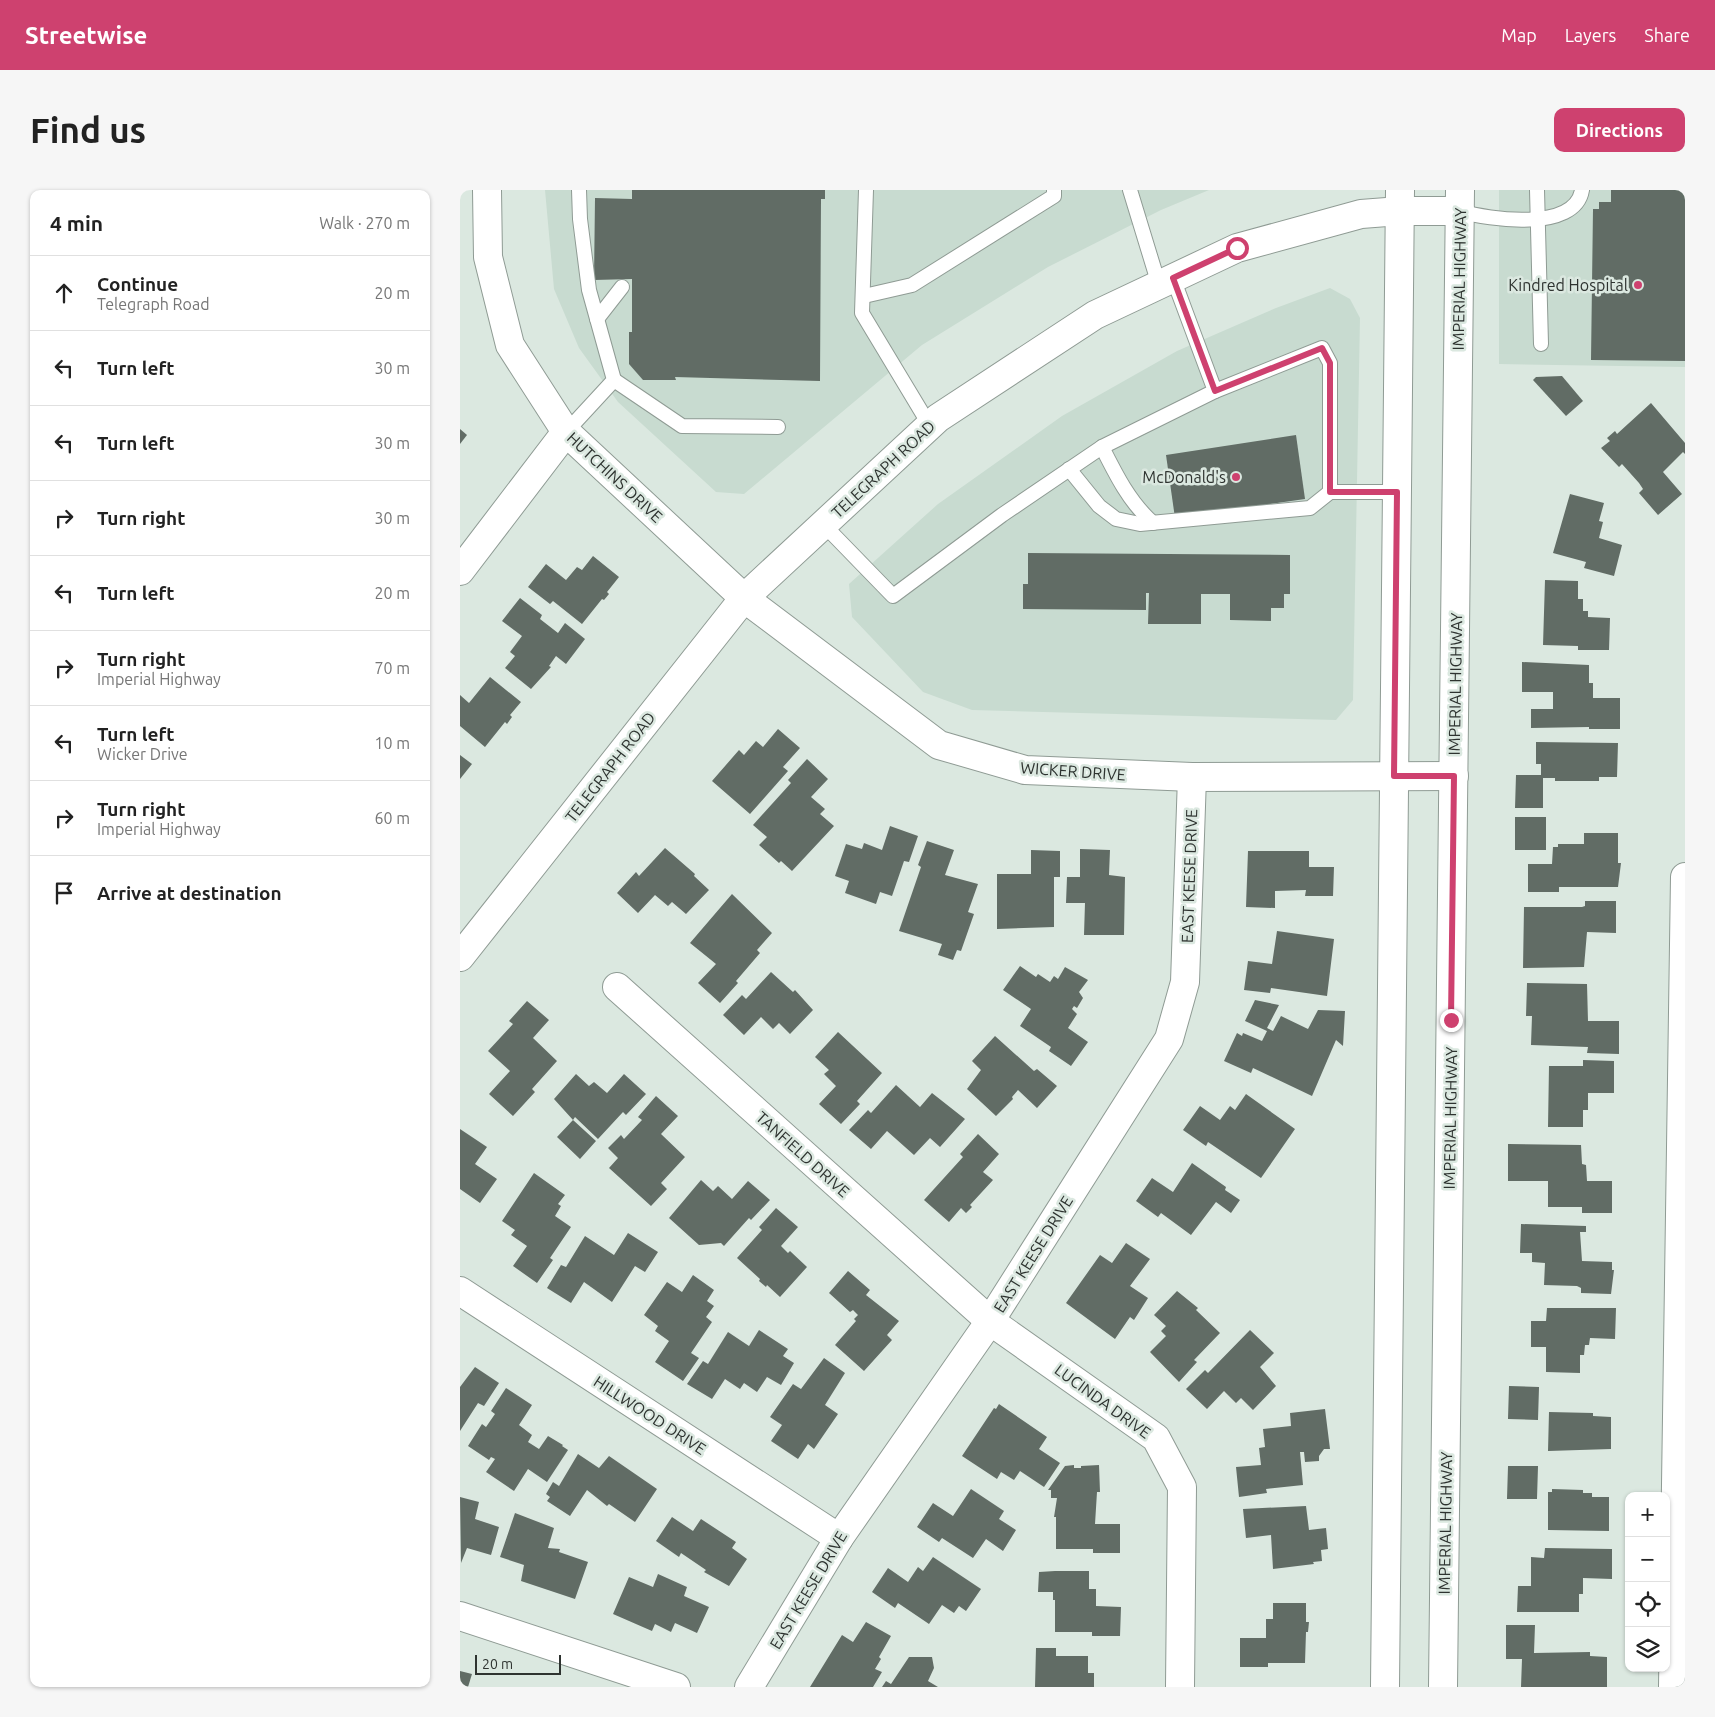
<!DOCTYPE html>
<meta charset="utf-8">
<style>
body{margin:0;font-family:Ubuntu,sans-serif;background:#f6f6f6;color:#222}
.controls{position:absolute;right:15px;bottom:15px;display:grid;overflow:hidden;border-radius:10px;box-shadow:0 1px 4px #0004}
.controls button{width:45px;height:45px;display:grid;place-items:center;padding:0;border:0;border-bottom:1px solid #e0e0e0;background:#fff;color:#222;font:25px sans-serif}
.scale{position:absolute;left:15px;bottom:12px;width:86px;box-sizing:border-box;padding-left:5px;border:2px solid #2e3330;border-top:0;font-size:14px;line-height:18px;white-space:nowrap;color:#2e3330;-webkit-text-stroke:4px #dbe8e0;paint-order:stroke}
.stop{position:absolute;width:15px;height:15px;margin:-11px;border:4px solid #ce416f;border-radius:50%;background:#fff}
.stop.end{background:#ce416f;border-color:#fff;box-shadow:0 1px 5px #0008}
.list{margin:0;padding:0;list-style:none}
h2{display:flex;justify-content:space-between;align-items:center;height:65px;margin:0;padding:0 20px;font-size:21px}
h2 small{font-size:16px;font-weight:400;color:#767676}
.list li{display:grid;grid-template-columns:32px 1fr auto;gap:15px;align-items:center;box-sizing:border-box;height:75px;padding:0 20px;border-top:1px solid #e0e0e0}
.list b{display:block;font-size:19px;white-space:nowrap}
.list p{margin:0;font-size:16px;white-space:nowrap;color:#767676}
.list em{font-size:16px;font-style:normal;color:#767676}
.icon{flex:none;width:28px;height:28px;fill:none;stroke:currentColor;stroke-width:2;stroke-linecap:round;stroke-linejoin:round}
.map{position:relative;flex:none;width:1225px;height:1497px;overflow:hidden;border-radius:10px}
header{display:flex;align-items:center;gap:30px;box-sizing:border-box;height:70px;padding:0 25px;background:#ce416f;color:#fff}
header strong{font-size:24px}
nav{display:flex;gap:28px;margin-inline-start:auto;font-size:18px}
.intro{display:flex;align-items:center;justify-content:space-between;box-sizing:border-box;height:120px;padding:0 30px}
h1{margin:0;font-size:35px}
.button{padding:12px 22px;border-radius:10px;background:#ce416f;color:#fff;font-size:18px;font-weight:700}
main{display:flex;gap:30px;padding:0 30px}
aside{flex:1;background:#fff;border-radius:10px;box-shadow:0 1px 4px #0004}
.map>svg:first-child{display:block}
</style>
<header>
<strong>Streetwise</strong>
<nav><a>Map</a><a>Layers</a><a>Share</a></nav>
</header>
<div class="intro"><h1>Find us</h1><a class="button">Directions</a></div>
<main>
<aside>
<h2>4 min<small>Walk · 270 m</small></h2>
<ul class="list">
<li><svg class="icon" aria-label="ahead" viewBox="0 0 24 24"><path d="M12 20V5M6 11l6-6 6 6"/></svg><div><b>Continue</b><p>Telegraph Road</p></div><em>20 m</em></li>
<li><svg class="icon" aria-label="left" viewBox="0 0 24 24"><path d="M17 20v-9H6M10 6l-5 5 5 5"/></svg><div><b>Turn left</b></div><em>30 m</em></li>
<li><svg class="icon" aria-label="left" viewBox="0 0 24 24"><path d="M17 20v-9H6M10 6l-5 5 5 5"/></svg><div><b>Turn left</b></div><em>30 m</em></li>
<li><svg class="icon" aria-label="right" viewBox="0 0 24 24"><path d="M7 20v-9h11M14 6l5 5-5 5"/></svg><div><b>Turn right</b></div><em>30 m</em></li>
<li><svg class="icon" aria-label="left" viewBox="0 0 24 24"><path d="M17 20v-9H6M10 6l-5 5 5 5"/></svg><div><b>Turn left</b></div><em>20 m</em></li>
<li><svg class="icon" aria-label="right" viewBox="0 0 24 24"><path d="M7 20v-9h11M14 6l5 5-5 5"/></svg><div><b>Turn right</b><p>Imperial Highway</p></div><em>70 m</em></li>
<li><svg class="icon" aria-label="left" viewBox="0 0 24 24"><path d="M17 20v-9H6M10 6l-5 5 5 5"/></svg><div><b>Turn left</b><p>Wicker Drive</p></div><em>10 m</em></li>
<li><svg class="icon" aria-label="right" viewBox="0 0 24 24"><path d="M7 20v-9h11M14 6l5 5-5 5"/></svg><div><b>Turn right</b><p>Imperial Highway</p></div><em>60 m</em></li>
<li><svg class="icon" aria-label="arrive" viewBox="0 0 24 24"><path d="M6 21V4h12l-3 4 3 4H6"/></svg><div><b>Arrive at destination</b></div></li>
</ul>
</aside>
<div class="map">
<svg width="1225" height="1497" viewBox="0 0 1225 1497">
<rect width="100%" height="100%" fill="#dbe8e0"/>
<g fill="#c8dbd0">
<polygon points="85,0 749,0 701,20 588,77 462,155 284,304 256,302 158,212 119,158 94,99"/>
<polygon points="1039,0 1225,0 1225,177 1039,174"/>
<polygon points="870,98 890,109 900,128 893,510 876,530 512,520 463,502 392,427 389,394 478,314 602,226 717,161 816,118"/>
</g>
<g fill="#616c65">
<polygon points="172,0 365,0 365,9 361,9 360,191 215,187 216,190 183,190 169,174 169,142 172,142 172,89 134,90 135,8 172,9"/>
<polygon points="1151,0 1225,0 1225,171 1131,170 1133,19 1139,19 1139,12 1151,12"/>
<polygon points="1102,186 1123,211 1106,226 1073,190 1076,187"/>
<polygon points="1191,213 1225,253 1225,264 1223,262 1203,282 1222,304 1198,325 1179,303 1183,299 1179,293 1162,274 1159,277 1141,258 1150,251 1147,248 1155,241 1157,244"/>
<polygon points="0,239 7,245 0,254"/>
<polygon points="836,245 845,309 715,328 706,265"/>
<polygon points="1110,304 1144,313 1139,331 1143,332 1139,348 1162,355 1154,386 1124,378 1126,372 1093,363"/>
<polygon points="568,363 830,365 830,404 824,404 824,418 811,418 811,431 770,430 770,404 741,404 741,434 688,434 689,403 686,403 686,420 563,419 563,394 568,394"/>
<polygon points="133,366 159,387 147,402 149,404 144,410 142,409 122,434 93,411 90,414 68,397 86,374 106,390 117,377 122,380"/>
<polygon points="1085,390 1118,391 1118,409 1123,409 1123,421 1128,421 1128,427 1150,428 1149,460 1118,460 1118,456 1083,455"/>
<polygon points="60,408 82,425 80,429 98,443 105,433 125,449 106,474 96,466 89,476 91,477 71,499 45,478 55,466 50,462 62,446 42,431"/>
<polygon points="1062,472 1129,475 1129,493 1133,493 1133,508 1160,508 1160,539 1129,539 1129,537 1071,538 1071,519 1093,519 1093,502 1062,502"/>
<polygon points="30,487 61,512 50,525 52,527 47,534 45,532 25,557 0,536 0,505 9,513"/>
<polygon points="318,539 340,558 323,577 328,581 290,624 252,591 279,560 284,565 296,551 303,557"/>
<polygon points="1076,552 1158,553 1157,587 1139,587 1139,591 1095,591 1095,588 1083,588 1083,618 1055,618 1056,585 1081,585 1081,574 1076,574"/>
<polygon points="0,565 12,574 0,589"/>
<polygon points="347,569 368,589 351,607 365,619 360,624 374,636 332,681 321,671 319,673 299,655 307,647 293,635 331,593 328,590"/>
<rect x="1055" y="627" width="31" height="33"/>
<polygon points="430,636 458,646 449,672 444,671 432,706 420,702 416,714 385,703 389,691 375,686 386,654 402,659 404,653 422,660"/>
<polygon points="1124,643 1158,643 1158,673 1161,673 1158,697 1099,697 1099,702 1068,702 1068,674 1092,674 1093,657 1098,657 1098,654 1124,654"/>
<polygon points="467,651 494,660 485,685 518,694 508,722 514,724 501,761 497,760 493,770 478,765 482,754 439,741 461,677 458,675"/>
<polygon points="205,658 235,684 234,686 249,700 226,724 212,712 208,716 195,705 178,723 157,703 176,682 179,686"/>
<polygon points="620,659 650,660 649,685 665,687 664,745 624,745 625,713 606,713 607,687 620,687"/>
<polygon points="571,660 600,661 600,687 594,687 594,737 537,739 537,684 571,684"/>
<polygon points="788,661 849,661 849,677 874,677 873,706 845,706 846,700 815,701 815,718 786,717"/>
<polygon points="272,704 312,743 297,760 300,763 276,791 278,793 260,813 238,793 256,774 230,753"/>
<polygon points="1125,711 1156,711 1156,743 1127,742 1124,777 1063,778 1064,717 1122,717 1125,716"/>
<polygon points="817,741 874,749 867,806 811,798 810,803 784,800 788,771 812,774"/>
<polygon points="560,776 576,787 578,784 590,792 594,786 598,789 605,777 628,790 619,802 623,808 617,818 614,816 612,819 617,824 608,838 628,852 611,876 589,861 591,857 560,836 571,819 543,800"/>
<polygon points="311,782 333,802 335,800 353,820 330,844 319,833 313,839 301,827 284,845 263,825 282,805 286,809"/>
<polygon points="1067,793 1127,794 1128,831 1159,831 1159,864 1127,863 1128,857 1071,855 1072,826 1066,826"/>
<polygon points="795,810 819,815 807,838 813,841 821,826 848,839 858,820 885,821 883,856 876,850 852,906 793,878 791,883 764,871 777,843 782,846 783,843 802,851 807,841 785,831"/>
<polygon points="67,811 89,830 73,848 97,871 72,899 75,902 53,926 29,904 50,881 28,861 53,834 49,831"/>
<polygon points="378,842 422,883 397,911 400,914 381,934 359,914 376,896 364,884 369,880 355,867"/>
<polygon points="535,846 574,881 577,879 597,896 577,918 558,900 552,907 553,909 536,926 507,899 521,880 512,871"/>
<polygon points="1123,870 1154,871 1154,903 1128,903 1128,920 1123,920 1123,937 1088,937 1089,876 1123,876"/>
<polygon points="116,884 129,896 134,892 147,903 164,884 186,904 166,925 163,922 138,949 115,927 113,930 136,951 120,969 97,947 113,930 94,909"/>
<polygon points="436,895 460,917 472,903 505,929 480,957 470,948 454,965 427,941 411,959 389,940 408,920 411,923"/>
<polygon points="786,904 835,939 801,988 748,952 746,956 723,940 740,916 760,930 770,916 775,920"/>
<polygon points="196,906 218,926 201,944 225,967 201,993 207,999 191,1016 149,978 158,968 148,958 161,945 164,949 182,930 178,927"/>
<polygon points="0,939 27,957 15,974 37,989 20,1013 0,999"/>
<polygon points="518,944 539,964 523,982 533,990 510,1015 512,1017 506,1023 501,1018 489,1032 464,1010 503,967 500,964"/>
<polygon points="1048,954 1121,955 1122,974 1126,975 1127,991 1152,991 1152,1023 1122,1023 1122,1017 1088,1017 1088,991 1048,991"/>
<polygon points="732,973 766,997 765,1000 780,1010 771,1023 756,1012 731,1045 701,1023 698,1027 676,1011 692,988 713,1002"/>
<polygon points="74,983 105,1005 98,1014 101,1016 95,1026 111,1037 90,1068 93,1070 77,1093 53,1076 67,1056 51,1045 55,1040 42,1031"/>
<polygon points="241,990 253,1001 258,996 272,1009 288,991 310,1010 291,1030 289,1028 264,1056 261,1053 239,1055 209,1028"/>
<polygon points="316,1018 338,1037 321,1056 328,1063 330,1061 347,1077 320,1107 307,1095 306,1097 299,1091 300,1089 277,1068 302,1040 299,1037"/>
<polygon points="1061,1034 1126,1036 1126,1042 1120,1042 1122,1071 1152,1072 1152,1080 1154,1080 1151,1104 1121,1103 1121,1098 1117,1096 1084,1095 1085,1073 1072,1072 1072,1063 1060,1063"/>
<polygon points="168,1043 198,1062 185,1082 175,1076 152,1112 124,1092 111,1113 87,1098 101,1075 106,1077 125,1046 154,1065"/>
<polygon points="666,1053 690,1069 670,1096 688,1108 674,1130 670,1127 655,1149 606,1113 640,1065 652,1073"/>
<polygon points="388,1081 410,1100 406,1105 439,1131 427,1145 432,1150 404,1181 375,1155 396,1131 394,1129 398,1125 393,1120 390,1122 369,1103"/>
<polygon points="233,1085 254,1100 247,1111 254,1116 246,1127 252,1132 231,1163 239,1168 223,1191 195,1172 209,1151 195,1141 198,1136 184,1125 207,1092 222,1102"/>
<polygon points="717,1101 738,1118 736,1120 760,1143 734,1170 737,1172 719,1192 690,1162 706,1146 701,1141 706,1136 694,1125"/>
<polygon points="1087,1118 1156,1118 1155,1149 1130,1148 1129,1155 1125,1155 1124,1165 1120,1165 1120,1183 1086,1182 1086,1157 1071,1157 1071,1131 1086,1131"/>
<polygon points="299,1140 328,1159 323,1166 334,1173 321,1195 307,1187 297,1202 284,1193 280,1199 265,1189 252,1209 227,1194 243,1171 248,1174 268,1142 289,1156"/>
<polygon points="790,1140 814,1163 800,1177 816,1196 793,1220 781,1208 776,1213 764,1201 747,1219 726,1199 745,1180 748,1183"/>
<polygon points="364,1168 385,1183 365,1215 378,1224 354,1259 348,1254 338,1269 311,1251 322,1235 310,1227 333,1194 341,1199"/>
<polygon points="15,1177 39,1193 24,1216 18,1213 0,1241 0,1197"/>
<polygon points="1049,1196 1079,1197 1078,1230 1048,1229"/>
<polygon points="46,1198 72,1215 59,1235 72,1245 68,1252 79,1259 88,1246 103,1255 102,1256 108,1260 87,1292 68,1279 54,1301 26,1282 35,1269 31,1267 29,1270 8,1256 22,1234 26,1237 35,1224 31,1221"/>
<polygon points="539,1214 587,1247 579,1259 600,1273 584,1297 560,1281 554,1290 541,1282 537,1289 502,1266 534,1218 536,1219"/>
<polygon points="865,1219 870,1259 864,1259 859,1266 859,1271 845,1272 844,1262 840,1262 843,1295 806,1299 807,1303 779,1307 776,1277 801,1275 799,1258 805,1257 803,1239 831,1236 830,1223"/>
<polygon points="1089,1222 1133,1223 1133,1226 1151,1227 1151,1259 1088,1261"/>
<polygon points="118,1264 139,1278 149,1266 197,1299 175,1332 149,1314 147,1316 127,1300 110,1326 87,1311 90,1307 86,1304 93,1292 99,1296"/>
<polygon points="614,1275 614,1278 621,1278 621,1276 639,1275 640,1302 637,1302 635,1334 660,1334 660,1363 633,1363 633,1359 596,1359 596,1327 594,1327 597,1308 591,1308 591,1300 588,1300 605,1276"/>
<polygon points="1048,1276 1078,1276 1077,1309 1047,1309"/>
<polygon points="511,1299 544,1321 539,1329 556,1340 543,1361 526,1349 513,1368 482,1348 479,1352 457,1337 473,1313 493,1326"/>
<polygon points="1092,1299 1123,1300 1123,1303 1132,1303 1132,1307 1149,1307 1149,1341 1088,1340 1088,1302 1092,1302"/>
<polygon points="0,1307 19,1312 15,1329 39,1337 31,1365 7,1358 1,1373"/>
<polygon points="846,1316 849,1340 866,1338 868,1359 861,1360 862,1371 853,1372 854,1374 813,1379 811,1345 786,1348 783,1319"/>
<polygon points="55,1323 94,1338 88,1358 100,1359 99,1362 128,1372 115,1409 61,1391 64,1375 40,1367"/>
<polygon points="212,1327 233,1341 241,1329 276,1352 272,1358 287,1369 269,1396 244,1382 246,1380 221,1363 219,1367 196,1351"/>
<polygon points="1085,1358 1152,1359 1152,1389 1123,1388 1123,1404 1119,1404 1119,1422 1057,1422 1058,1396 1071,1396 1071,1367 1084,1368"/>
<polygon points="473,1367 521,1399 506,1421 499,1416 494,1423 482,1415 469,1434 438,1413 435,1418 412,1402 428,1378 448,1392 458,1377 463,1381"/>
<polygon points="595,1381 629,1381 629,1399 636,1399 636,1416 661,1417 660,1446 632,1446 632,1442 595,1442 595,1410 593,1410 593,1402 578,1402 579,1382"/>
<polygon points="198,1384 227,1397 224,1406 249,1417 237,1443 215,1433 211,1442 195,1434 192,1441 153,1424 169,1387 193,1397"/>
<polygon points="813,1413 846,1413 846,1432 849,1432 848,1442 846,1442 845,1473 808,1473 808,1477 780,1477 780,1448 806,1448 806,1429 813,1429"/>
<polygon points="406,1432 431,1446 419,1467 421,1469 415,1479 422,1482 413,1497 350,1497 382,1445 393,1452"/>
<polygon points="1046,1435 1075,1435 1074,1463 1130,1462 1130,1466 1147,1467 1147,1497 1061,1497 1062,1469 1046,1469"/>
<polygon points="576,1458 596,1458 596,1466 628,1466 628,1483 634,1483 634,1497 575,1497"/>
<polygon points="449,1467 472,1467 474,1478 468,1491 478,1497 422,1497 426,1491 431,1494"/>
<polygon points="0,1481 12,1484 8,1497 0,1497"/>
</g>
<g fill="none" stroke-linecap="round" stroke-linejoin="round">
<g stroke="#8f9b94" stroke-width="16">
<g id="lane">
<polyline points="406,0 402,123 470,236"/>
<polyline points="670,0 699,95"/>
<polyline points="1077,0 1081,154"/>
<path d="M 1000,21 C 1029,30 1115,42 1122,0"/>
<polyline points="713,88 755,201 862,158 870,173 870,302 937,302"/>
<polyline points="404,106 452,95 594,6 594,0"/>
<polyline points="137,129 162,97"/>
<polyline points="154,190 222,236 318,237"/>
<polyline points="106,242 154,190 129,100 120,29 119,0"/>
<path d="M 642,257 C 656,285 670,313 693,333"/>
<polyline points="609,279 639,316 656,329 680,334 850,318 870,302"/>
<polyline points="363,334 433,406 542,325 642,257 755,201"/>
</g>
</g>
<g stroke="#8f9b94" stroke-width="30">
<g id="street">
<polyline points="27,0 28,67 50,155 106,242 284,408 479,555 565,580 732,587 994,586"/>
<polyline points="0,381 106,242"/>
<polyline points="157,797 530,1131 696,1248 722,1297 720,1497"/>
<polyline points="0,1101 379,1348"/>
<polyline points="0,1426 216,1497"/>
<polyline points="289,1497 379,1348 530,1131 709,849 725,792 732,587"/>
<polyline points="1213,1497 1225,687"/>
</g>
</g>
<g stroke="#8f9b94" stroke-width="30">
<g id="primary">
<polyline points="0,767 284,408 478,228 635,125 777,58 901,24 940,21 1000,21"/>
<polyline points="925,1497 940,0"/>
<polyline points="983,1497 1000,0"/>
</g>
</g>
<use href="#lane" stroke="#fff" stroke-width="14"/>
<use href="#street" stroke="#fff" stroke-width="28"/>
<use href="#primary" stroke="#fff" stroke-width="28"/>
</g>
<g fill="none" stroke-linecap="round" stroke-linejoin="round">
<polyline stroke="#ce416f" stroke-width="6" points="777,58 713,88 755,201 862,158 870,173 870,302 937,302 934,586 994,586 991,830"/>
</g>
<g fill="#ce416f" stroke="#dbe8e0" stroke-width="2">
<circle cx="1178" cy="95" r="5"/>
<circle cx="776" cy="287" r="5"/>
</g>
<g text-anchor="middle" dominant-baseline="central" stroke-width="5" stroke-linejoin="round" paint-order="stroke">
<g font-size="16" fill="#2e3330" stroke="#dbe8e0">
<text transform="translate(999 89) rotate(-89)">IMPERIAL HIGHWAY</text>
<text transform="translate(423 279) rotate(-43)">TELEGRAPH ROAD</text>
<text transform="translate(155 287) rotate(43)">HUTCHINS DRIVE</text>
<text transform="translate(995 494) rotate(-89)">IMPERIAL HIGHWAY</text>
<text transform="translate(150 577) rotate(-52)">TELEGRAPH ROAD</text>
<text transform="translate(613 581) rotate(4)">WICKER DRIVE</text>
<text transform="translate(729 686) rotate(-88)">EAST KEESE DRIVE</text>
<text transform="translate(990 928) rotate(-89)">IMPERIAL HIGHWAY</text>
<text transform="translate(343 964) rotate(42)">TANFIELD DRIVE</text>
<text transform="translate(573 1064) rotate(-58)">EAST KEESE DRIVE</text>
<text transform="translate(643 1211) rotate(36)">LUCINDA DRIVE</text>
<text transform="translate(190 1225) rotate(33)">HILLWOOD DRIVE</text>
<text transform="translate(985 1333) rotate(-89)">IMPERIAL HIGHWAY</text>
<text transform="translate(348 1400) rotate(-59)">EAST KEESE DRIVE</text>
</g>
<g font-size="16" fill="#2e3330" stroke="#dbe8e0" text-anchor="end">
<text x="1168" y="95">Kindred Hospital</text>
<text x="766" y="287">McDonald's</text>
</g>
</g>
</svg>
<div class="controls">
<button>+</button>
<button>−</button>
<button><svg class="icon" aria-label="locate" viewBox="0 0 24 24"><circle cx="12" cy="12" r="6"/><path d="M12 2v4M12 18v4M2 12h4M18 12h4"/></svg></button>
<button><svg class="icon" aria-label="layers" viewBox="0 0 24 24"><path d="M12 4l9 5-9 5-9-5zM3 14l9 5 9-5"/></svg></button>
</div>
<div class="scale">20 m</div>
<div class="stop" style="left:777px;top:58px"></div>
<div class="stop end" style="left:991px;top:830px"></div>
</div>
</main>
